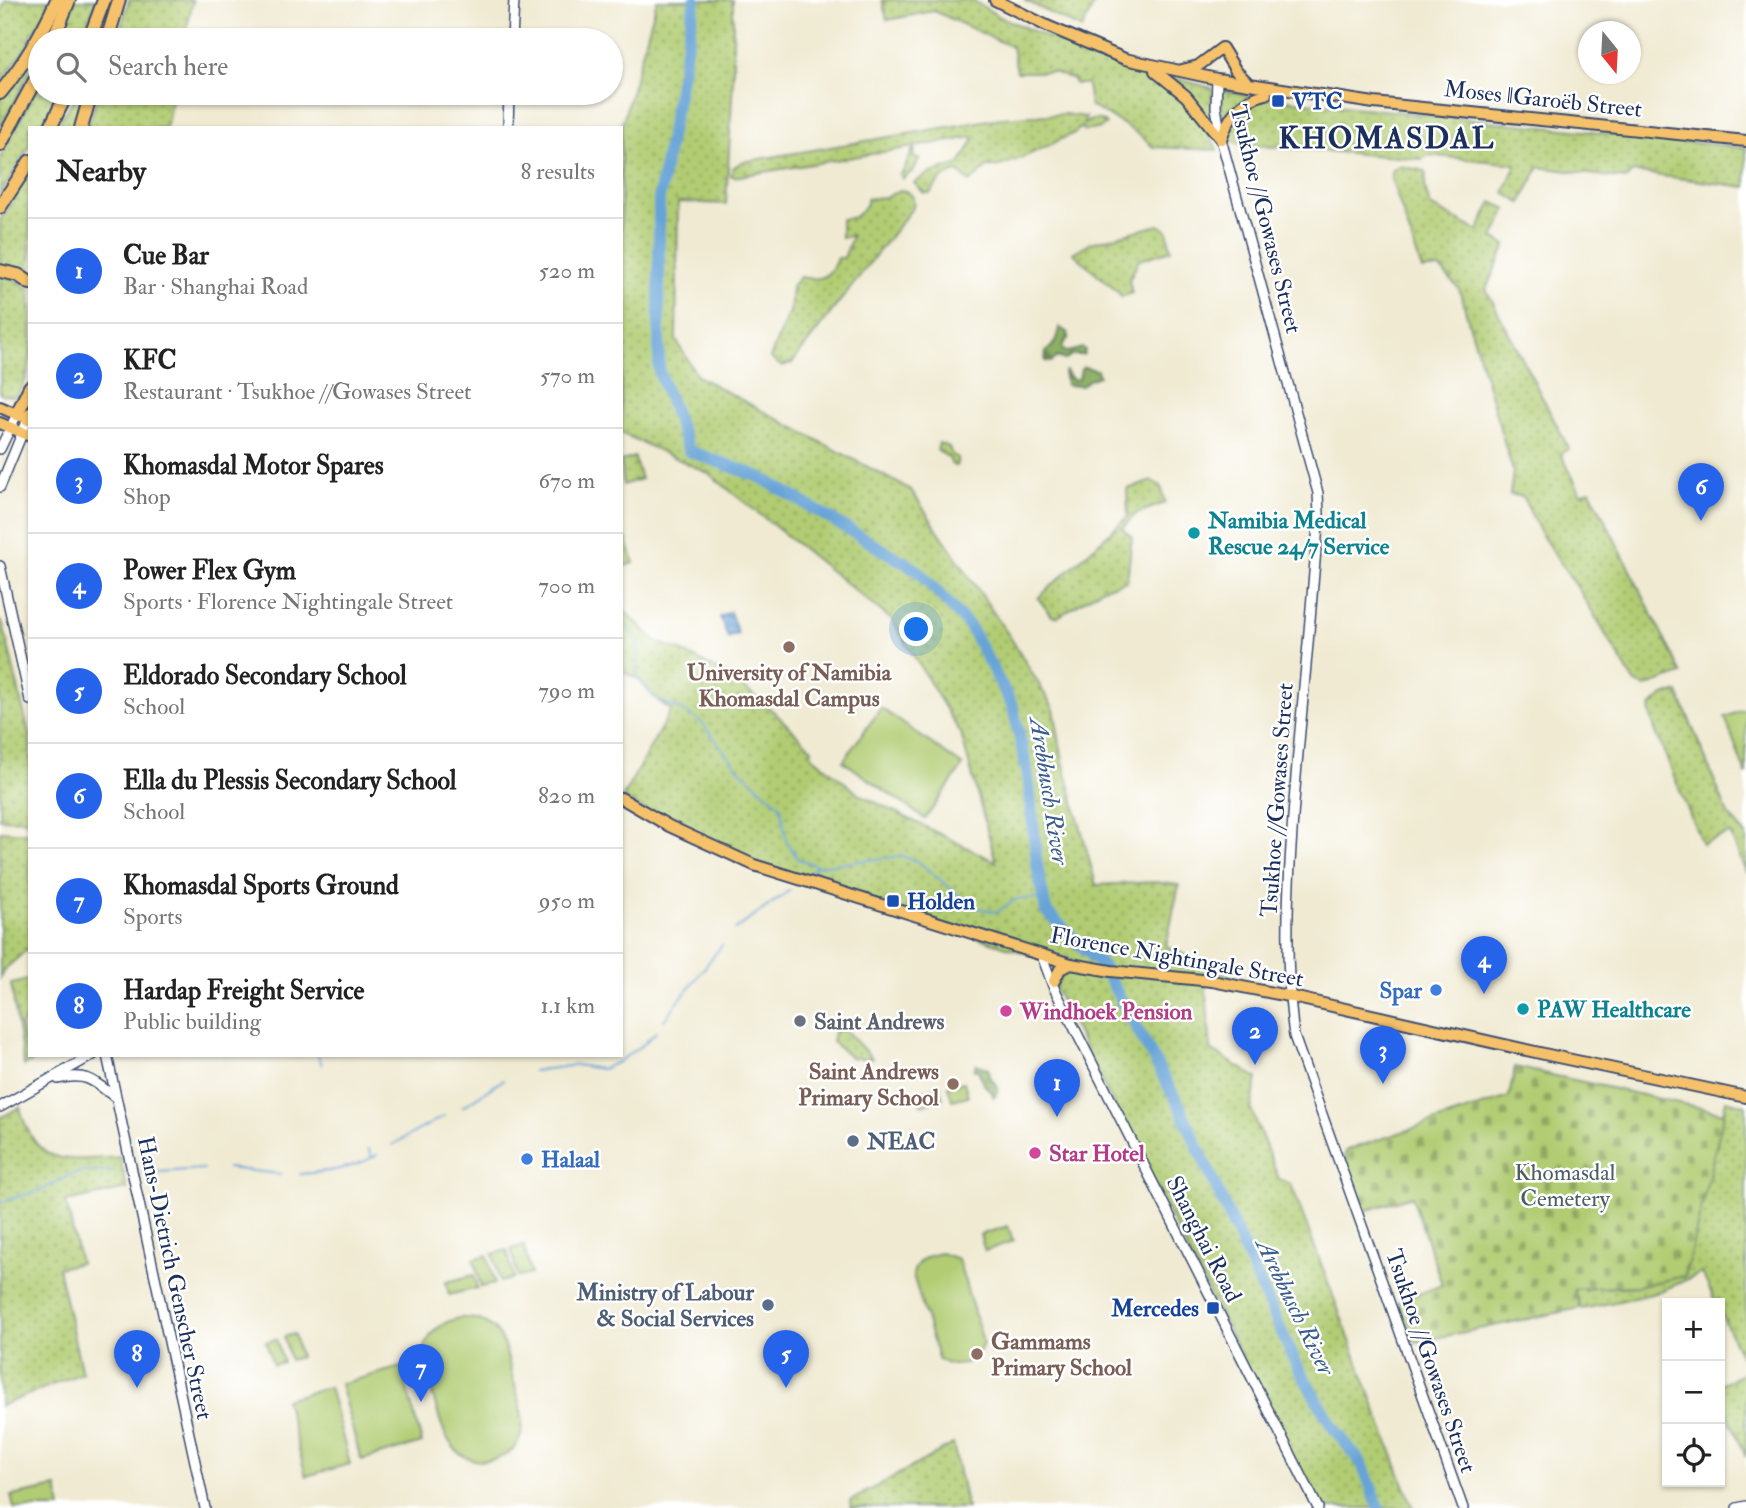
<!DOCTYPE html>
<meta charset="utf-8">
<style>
body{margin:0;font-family:"IM FELL Double Pica",serif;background:#f2f2f2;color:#222}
.controls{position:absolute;right:21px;bottom:21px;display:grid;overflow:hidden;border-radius:0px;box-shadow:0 2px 5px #0004}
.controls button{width:63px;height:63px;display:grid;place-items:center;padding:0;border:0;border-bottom:2px solid #e0e0e0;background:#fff;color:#222;font:35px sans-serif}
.compass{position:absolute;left:1578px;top:21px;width:63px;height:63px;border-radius:50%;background:#fff;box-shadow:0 2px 5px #0004;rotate:162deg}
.you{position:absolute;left:917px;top:630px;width:24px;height:24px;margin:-18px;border:5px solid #fff;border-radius:50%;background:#1a73e8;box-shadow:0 0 0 10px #1a73e833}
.badge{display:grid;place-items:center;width:46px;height:46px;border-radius:50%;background:#2563eb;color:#fff;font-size:23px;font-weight:700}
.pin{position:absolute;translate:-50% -58px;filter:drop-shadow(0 2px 4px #0008)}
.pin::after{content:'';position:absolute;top:37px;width:24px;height:21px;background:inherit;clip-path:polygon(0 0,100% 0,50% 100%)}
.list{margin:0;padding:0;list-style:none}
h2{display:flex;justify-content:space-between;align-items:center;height:91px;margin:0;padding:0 28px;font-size:30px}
h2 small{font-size:23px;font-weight:400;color:#767676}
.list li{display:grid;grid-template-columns:46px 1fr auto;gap:21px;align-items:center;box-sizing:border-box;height:105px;padding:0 28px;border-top:2px solid #e0e0e0}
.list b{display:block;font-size:26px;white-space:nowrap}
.list p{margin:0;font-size:23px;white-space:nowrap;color:#767676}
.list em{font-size:23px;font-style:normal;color:#767676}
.icon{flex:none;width:38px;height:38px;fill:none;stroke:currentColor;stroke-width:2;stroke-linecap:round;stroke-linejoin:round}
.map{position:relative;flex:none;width:1746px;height:1508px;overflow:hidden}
.search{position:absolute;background:#fff;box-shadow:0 2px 5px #0004;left:28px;top:28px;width:595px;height:77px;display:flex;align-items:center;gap:18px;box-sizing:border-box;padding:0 24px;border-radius:38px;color:#767676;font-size:26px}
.panel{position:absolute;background:#fff;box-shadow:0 2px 5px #0004;left:28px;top:126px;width:595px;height:931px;border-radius:0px}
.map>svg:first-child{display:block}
</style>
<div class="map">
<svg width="1746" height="1508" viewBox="0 0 1746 1508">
<defs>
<pattern id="grass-dots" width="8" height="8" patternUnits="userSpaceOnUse" patternTransform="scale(1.75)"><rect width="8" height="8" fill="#b1cc72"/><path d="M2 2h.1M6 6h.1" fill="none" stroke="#8fa661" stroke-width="1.8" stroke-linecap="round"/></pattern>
<pattern id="forest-firs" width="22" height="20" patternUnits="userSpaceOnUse" patternTransform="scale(1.75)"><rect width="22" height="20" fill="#8cb064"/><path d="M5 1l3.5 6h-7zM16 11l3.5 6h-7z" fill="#729056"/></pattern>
<pattern id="cemetery-stones" width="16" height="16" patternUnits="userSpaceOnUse" patternTransform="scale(1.75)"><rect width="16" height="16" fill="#b1cc72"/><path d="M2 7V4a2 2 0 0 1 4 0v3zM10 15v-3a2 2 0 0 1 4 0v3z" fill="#8fa661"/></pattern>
<pattern id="water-rules" width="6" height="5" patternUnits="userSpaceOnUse" patternTransform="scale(1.75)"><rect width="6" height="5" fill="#66a3d7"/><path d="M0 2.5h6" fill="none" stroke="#5385b2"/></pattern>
</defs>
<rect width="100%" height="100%" fill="#fff"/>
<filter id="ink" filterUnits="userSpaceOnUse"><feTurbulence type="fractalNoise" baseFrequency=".0143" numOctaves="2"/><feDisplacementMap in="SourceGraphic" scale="14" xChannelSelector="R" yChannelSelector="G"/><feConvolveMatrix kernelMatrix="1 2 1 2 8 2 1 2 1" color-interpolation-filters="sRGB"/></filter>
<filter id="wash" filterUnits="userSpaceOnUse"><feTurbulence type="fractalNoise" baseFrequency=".00686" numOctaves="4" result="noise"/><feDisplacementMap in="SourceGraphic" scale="28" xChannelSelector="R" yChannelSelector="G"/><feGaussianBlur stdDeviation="1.57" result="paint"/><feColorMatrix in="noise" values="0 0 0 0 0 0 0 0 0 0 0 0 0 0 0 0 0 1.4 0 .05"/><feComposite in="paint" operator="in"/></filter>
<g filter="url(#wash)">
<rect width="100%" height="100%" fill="#f0ead2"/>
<g fill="url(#grass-dots)" stroke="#667e68" stroke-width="2">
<polygon points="6,0 52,0 21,55 0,83 0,13"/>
<polygon points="75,0 96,0 81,40 60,40"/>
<polygon points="129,0 193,0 184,40 117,40"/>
<polygon points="657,0 733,0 733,80 726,204 678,202 676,340 697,376 911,490 1012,640 1054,709 1063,761 1096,885 1155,882 1179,885 1166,946 1261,991 1205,980 1211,1050 1257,1078 1251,1110 1279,1179 1291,1184 1413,1508 1318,1508 1055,989 1065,966 754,865 622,798 671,710 657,700 637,678 621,671 621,608 657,642 681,651 729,676 773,711 812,749 811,755 859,794 996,862 961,734 892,620 708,473 621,433 621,128"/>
<path d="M 882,0 L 972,0 L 1000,17 L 1088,54 L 1144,74 L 1165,85 L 1181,97 L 1209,132 L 1217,150 L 1153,147 C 1134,129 1113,118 1090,106 L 1087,84 L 1075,84 L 1073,79 L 1053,72 L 1017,72 L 1012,47 L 934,11 L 887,20 Z"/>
<polygon points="1024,0 1096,0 1082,29"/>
<polygon points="40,43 40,52 0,129 0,98"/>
<polygon points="1167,76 1212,88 1211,121"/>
<polygon points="40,83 40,93 58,93 40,128 30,128 30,145 0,196 0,157"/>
<polygon points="1221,90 1249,95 1222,128"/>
<polygon points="99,93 173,93 166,128 87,128"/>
<polygon points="76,96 80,98 82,104 76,128 55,128"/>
<polygon points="1266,98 1746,148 1746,187 1632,172 1626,179 1539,167 1521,203 1504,193 1516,164 1428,155 1422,159 1240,144 1230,140 1228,132 1243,107"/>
<path d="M 1064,114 L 1086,117 L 1083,125 C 1089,119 1099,117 1106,124 L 1101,128 L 1084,131 L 1081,127 L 1076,132 C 1060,139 1001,171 987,167 L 970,182 L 957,171 L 942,178 L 930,193 L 924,193 L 914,183 L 928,174 L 960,164 L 974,139 L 973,137 L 734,177 L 731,175 L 733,168 L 742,162 L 1001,118 Z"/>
<polygon points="913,149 915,150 913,158 919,159 914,170 902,179 900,174 903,172"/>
<polygon points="1398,166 1426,171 1425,188 1430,206 1478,231 1492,202 1507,209 1493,238 1506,245 1486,289 1569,449 1561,454 1581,494 1590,490 1682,674 1645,687 1634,682 1581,593 1543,537 1522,496 1510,495 1513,472 1459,289 1440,268 1422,270 1391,178 1392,171"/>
<polygon points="30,173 30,276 0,266 0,220"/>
<path d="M 902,190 C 912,193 915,197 913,207 L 792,363 L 781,366 L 770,358 L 787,316 L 790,313 L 792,286 L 800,277 C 820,281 830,278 837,258 L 844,258 L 852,236 L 841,237 L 841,219 L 855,217 L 867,204 L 867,199 L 885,197 Z"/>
<polygon points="1159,225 1167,230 1171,250 1139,260 1129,280 1132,293 1121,297 1119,293 1073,253 1090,243"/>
<path d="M 0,276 L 16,280 L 30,289 C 30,322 38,371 15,397 L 0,394 Z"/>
<polygon points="939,443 949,447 952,455 958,458 956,466 952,465 949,458 937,450"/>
<polygon points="634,457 641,479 623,485 621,461"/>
<polygon points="1152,481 1161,486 1165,503 1137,513 1122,528 1132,537 1127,581 1103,588 1058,617 1052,616 1038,598 1128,516 1127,489"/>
<polygon points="0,621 3,624 30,738 30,820 0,819"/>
<polygon points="1678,692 1728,814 1746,835 1746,873 1730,833 1702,844 1655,730 1650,713 1651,706 1663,696"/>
<polygon points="0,831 30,833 30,947 5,969 0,978"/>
<polygon points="30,979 30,1017 21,1025 23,1039 30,1049 30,1055 43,1055 24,1066 11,984"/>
<polygon points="839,1029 847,1032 872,1058 852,1058 832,1042 834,1032"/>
<polygon points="1726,1100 1746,1105 1746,1368 1720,1311 1720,1303 1716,1303 1702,1273 1656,1293 1583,1309 1580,1308 1574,1289 1637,1286 1685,1276"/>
<path d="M 20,1107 C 35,1169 66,1160 120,1157 L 127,1189 L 66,1202 L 80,1263 L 58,1268 L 82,1373 L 0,1406 L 0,1118 Z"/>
<polygon points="1746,1372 1746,1457 1720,1396 1720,1385"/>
<polygon points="953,1444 967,1508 851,1508 850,1501"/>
</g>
<g fill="url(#forest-firs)" stroke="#547061" stroke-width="2">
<path d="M 1059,327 L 1068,333 L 1069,337 L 1062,346 L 1063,351 L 1069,352 L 1082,348 L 1085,350 L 1083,355 L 1071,355 L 1065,360 L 1058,357 L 1051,362 L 1045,361 L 1046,351 C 1055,346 1059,337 1059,327 Z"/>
<polygon points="1084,367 1097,370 1099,376 1088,380 1082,386 1066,385 1064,372 1066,371 1073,380 1079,379 1081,369"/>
<path d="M 976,1064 L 988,1068 L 991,1078 L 998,1088 L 996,1096 L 993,1097 L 992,1092 C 986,1089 978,1076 979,1070 L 974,1070 Z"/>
</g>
<polygon fill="url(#cemetery-stones)" stroke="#667e68" stroke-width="2" points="1515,1067 1724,1113 1685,1276 1637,1286 1574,1289 1580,1308 1417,1342 1411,1339 1398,1304 1400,1301 1442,1285 1412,1196 1365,1211 1344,1156 1347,1150 1509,1097"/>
<g fill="#b1cc72" stroke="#667e68" stroke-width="2">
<polygon points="626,538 634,563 621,567 621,540"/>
<polygon points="881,708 963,766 925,819 843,761"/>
<polygon points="1746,709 1746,775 1725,717"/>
<polygon points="964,1082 968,1096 952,1100 948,1086"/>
<polygon points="940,1086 943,1099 921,1105 918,1092"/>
<polygon points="1008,1226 1013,1241 985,1251 980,1235"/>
<polygon points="524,1246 531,1274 518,1277 511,1249"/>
<polygon points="507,1250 514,1278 500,1282 493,1254"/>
<path d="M 941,1253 L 958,1259 L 983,1342 C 979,1362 954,1373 938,1358 L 913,1275 C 915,1261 928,1255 941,1253 Z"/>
<polygon points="487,1255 495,1284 481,1287 474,1259"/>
<polygon points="474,1275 477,1288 449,1295 446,1282"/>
<path d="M 458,1318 C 471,1317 483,1319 493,1328 C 505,1339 507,1356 511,1372 C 520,1403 539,1451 490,1460 C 450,1467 441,1425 433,1396 C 429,1380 420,1361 426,1344 C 432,1330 444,1322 458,1318 Z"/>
<polygon points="294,1334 300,1357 290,1360 284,1337"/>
<polygon points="276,1339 283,1362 273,1365 266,1342"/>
<polygon points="401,1367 422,1443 361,1460 340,1384"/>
<polygon points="329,1387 350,1464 306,1476 285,1399"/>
<polygon points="57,1487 61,1508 14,1508 11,1496"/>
</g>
<polygon fill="url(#water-rules)" stroke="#40699a" stroke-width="2" points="730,612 738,634 728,638 720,617"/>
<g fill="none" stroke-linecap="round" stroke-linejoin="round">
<g stroke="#66a3d7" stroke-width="2">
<path d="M 621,619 C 640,637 640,653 637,678 L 657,700 L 682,710 L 701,722 L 737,767 L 781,806 L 786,840 L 798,859 L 818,866 L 901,856 L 919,862 L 973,907 L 997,912 L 1017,899 L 1043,898"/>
<polyline points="808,873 816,867"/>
<polyline points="735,930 790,890"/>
<polyline points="664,1020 722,945"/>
<polyline points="318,1055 322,1065"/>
<polyline points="533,1071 576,1065 602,1069 618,1062 645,1043 656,1032"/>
<polyline points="462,1107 503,1080"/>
<polyline points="392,1145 444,1116"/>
<polyline points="368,1149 372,1157"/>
<polyline points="227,1168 280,1174"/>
<polyline points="143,1173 204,1169"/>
<path d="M 300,1174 C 328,1172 352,1169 377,1155"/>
<polyline points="0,1202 42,1190 70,1175 81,1172 114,1171"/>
</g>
<polyline stroke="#66a3d7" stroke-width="12" points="695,0 659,198 659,372 689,451 760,477 917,570 970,627 1013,707 1028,775 1037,865 1046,911 1103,967 1179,1105 1294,1360 1332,1426 1362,1464 1379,1508"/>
</g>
</g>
<g filter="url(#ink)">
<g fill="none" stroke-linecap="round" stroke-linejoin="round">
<g stroke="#3b4b6f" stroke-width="12">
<g id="minor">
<polyline points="512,40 514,0"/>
<path d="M 1217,79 L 1216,107 L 1221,139 L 1318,493 L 1319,514 C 1312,597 1305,681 1297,764 C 1290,854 1282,945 1294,1036 L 1463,1508"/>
<polyline points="508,128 509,93"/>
<polyline points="0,449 17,414"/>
<polyline points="0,487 28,419"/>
<polyline points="0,566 30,700"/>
<polyline points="1042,956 1053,986 1318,1508"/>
<polyline points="107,1055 205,1508"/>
<path d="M 58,1079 C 87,1072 94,1081 116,1098"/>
<polyline points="0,1107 93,1055"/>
<polyline points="1737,1508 1746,1506"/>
</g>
</g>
<g stroke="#3b4b6f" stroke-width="14">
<g id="major">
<polyline points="995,0 1047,26 1125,59 1217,79 1374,103 1746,141"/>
<polyline points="1182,70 1198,66 1222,48 1236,71 1249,84"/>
<polyline points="1155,71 1186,96 1221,139"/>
<path d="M 1221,139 C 1229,116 1240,100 1266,94"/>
<polyline points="0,407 23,417"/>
<polyline points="0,423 30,436"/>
<polyline points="621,798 669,826 754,865 1071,964 1111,971 1212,981 1288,996 1553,1056 1746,1097"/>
<polyline points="1054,981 1060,969 1071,964"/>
</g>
</g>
<g stroke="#3b4b6f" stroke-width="16">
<g id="highway">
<polyline points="53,40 69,0"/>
<polyline points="89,40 104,0"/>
<polyline points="107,40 119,0"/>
<path d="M 0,93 C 24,64 42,34 57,0"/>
<polyline points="50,128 67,93"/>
<polyline points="81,128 91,93"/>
<polyline points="0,145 40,71"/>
<polyline points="0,207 30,161"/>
<polyline points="0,271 18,275 30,283"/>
<polyline points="17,414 30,387"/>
<polyline points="28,419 30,414"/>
</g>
</g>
<use href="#minor" stroke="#fff" stroke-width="9"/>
<use href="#major" stroke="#f5c16b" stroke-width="10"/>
<use href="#highway" stroke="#f5c16b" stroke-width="12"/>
</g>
</g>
<g fill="#1a4fb4" stroke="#fff" stroke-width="2.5">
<rect x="1271" y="94" width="14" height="14" rx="3.5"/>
<rect x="886" y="894" width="14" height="14" rx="3.5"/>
<rect x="1206" y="1301" width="14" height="14" rx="3.5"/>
</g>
<g fill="#0f9aa8" stroke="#fff" stroke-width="2.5">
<circle cx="1194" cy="533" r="7"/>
<circle cx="1523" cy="1009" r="7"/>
</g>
<g fill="#8d6e63" stroke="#fff" stroke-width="2.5">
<circle cx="789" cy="647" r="7"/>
<circle cx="953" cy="1084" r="7"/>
<circle cx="977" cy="1354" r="7"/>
</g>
<g fill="#3f7fe0" stroke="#fff" stroke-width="2.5">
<circle cx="1436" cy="990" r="7"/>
<circle cx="527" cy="1159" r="7"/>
</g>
<g fill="#d1479c" stroke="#fff" stroke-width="2.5">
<circle cx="1006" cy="1011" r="7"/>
<circle cx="1035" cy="1153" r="7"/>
</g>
<circle fill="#6b7280" stroke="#fff" stroke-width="2.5" cx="800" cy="1021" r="7"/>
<g fill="#5c6f8a" stroke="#fff" stroke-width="2.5">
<circle cx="853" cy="1141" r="7"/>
<circle cx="768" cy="1305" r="7"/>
</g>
<g text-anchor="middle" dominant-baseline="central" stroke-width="5" stroke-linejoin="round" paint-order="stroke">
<g font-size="23" fill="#1b2f5e" stroke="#fff">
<text transform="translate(1543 99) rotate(6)">Moses ǁGaroëb Street</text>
<text transform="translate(1266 219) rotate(76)">Tsukhoe //Gowases Street</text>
<text transform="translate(1277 800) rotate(-86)">Tsukhoe //Gowases Street</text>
<text transform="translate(1177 957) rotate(10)">Florence Nightingale Street</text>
<text transform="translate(1204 1239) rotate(63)">Shanghai Road</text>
<text transform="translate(175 1278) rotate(78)">Hans-Dietrich Genscher Street</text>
<text transform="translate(1431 1361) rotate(71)">Tsukhoe //Gowases Street</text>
</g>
<g font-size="23" font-weight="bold" fill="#164399" stroke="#fff" text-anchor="start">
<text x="1292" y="101">VTC</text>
<text x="907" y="901">Holden</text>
<text x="1199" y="1308" text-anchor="end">Mercedes</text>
</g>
<g font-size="23" font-weight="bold" fill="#0d838f" stroke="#fff" text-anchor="start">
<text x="1208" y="520">Namibia Medical<tspan x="1208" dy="26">Rescue 24/7 Service</tspan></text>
<text x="1537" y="1009">PAW Healthcare</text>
</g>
<g font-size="23" font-weight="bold" fill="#785e54" stroke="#fff">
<text x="789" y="672">University of Namibia<tspan x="789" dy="26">Khomasdal Campus</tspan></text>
<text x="939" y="1071" text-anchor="end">Saint Andrews<tspan x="939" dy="26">Primary School</tspan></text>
<text x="991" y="1341" text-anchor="start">Gammams<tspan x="991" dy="26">Primary School</tspan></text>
</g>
<g font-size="23" font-weight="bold" fill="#366cbe" stroke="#fff" text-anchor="end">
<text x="1422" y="990">Spar</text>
<text x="541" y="1159" text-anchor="start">Halaal</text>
</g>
<g font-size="23" font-weight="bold" fill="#b23c85" stroke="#fff" text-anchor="start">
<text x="1020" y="1011">Windhoek Pension</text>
<text x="1049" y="1153">Star Hotel</text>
</g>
<g font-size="23" font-weight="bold" fill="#5b616d" stroke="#fff" text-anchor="start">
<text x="814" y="1021">Saint Andrews</text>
</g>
<g font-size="23" font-weight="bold" fill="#4e5e75" stroke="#fff" text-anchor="start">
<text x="867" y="1141">NEAC</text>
<text x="754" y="1292" text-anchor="end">Ministry of Labour<tspan x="754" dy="26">&amp; Social Services</tspan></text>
</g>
<g font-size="23" fill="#485e64" stroke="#fff">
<text x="1565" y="1172">Khomasdal<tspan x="1565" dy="26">Cemetery</tspan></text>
</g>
<g font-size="24" font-style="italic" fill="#395d8e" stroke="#fff">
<text transform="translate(1049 791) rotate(81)">Arebbusch River</text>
<text transform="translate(1295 1307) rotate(64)">Arebbusch River</text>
</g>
<g font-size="30" font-weight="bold" letter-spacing="2" fill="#1b2f5e" stroke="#fff">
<text x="1387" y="138">KHOMASDAL</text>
</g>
</g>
</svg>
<div class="controls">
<button>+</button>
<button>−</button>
<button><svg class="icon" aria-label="locate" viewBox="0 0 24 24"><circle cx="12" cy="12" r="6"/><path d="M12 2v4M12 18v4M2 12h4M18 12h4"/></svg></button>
</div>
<svg class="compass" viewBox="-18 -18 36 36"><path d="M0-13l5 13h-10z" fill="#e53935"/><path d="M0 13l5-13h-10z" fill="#767676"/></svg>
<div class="you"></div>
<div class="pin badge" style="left:1057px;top:1117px">1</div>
<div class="pin badge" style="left:1255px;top:1065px">2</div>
<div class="pin badge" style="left:1383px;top:1084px">3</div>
<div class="pin badge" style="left:1484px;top:994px">4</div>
<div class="pin badge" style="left:786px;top:1388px">5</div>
<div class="pin badge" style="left:1701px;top:521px">6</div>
<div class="pin badge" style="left:421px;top:1402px">7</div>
<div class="pin badge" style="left:137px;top:1388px">8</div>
<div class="search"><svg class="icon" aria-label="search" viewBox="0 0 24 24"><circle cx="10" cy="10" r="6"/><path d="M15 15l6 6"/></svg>Search here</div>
<section class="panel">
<h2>Nearby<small>8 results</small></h2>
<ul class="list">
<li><span class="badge">1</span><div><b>Cue Bar</b><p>Bar · Shanghai Road</p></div><em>520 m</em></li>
<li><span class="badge">2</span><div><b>KFC</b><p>Restaurant · Tsukhoe //Gowases Street</p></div><em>570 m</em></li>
<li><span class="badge">3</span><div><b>Khomasdal Motor Spares</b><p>Shop</p></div><em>670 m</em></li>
<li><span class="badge">4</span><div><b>Power Flex Gym</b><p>Sports · Florence Nightingale Street</p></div><em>700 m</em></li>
<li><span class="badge">5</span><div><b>Eldorado Secondary School</b><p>School</p></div><em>790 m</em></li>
<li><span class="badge">6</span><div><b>Ella du Plessis Secondary School</b><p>School</p></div><em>820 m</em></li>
<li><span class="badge">7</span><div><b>Khomasdal Sports Ground</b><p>Sports</p></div><em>950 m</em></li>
<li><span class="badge">8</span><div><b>Hardap Freight Service</b><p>Public building</p></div><em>1.1 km</em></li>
</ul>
</section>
</div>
